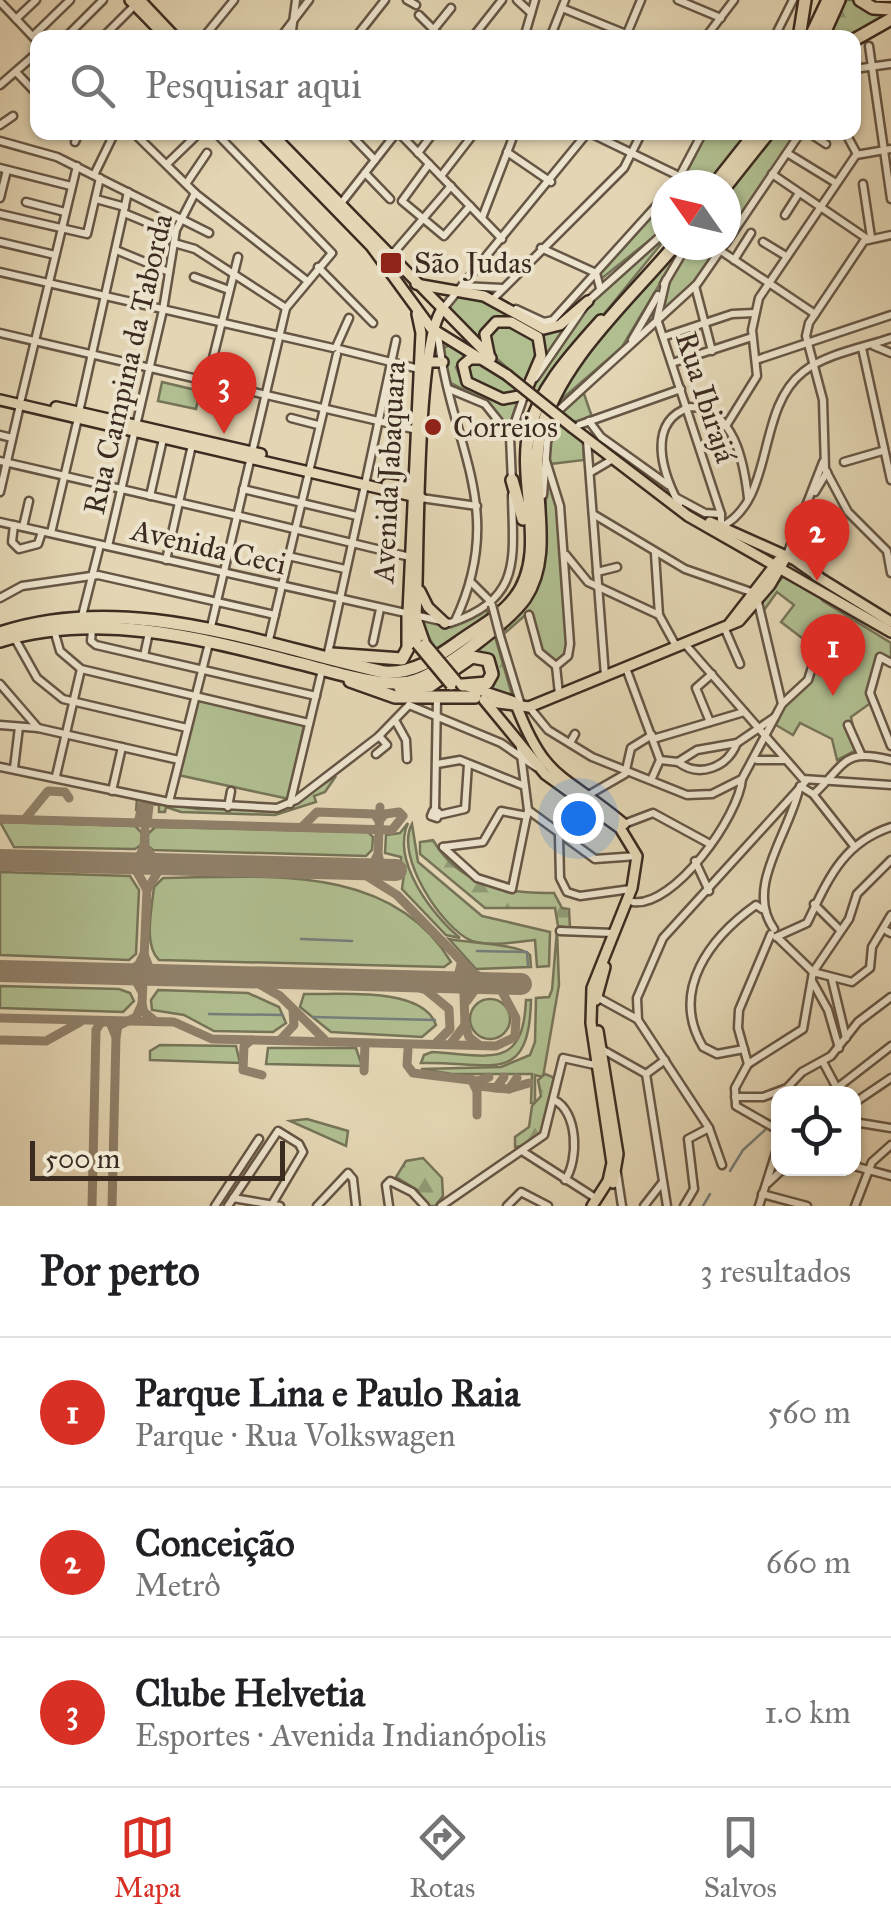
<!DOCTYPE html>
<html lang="pt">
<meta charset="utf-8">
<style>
body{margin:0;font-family:"IM FELL Great Primer",serif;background:#f6f6f6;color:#202124}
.controls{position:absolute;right:30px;bottom:30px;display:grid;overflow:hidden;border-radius:20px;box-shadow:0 2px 8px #0004}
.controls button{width:90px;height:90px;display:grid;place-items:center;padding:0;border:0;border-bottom:2px solid #e0e0e0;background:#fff;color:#202124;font:50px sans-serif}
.compass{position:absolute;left:651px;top:170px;width:90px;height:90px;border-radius:50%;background:#fff;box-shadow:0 2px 8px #0004;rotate:304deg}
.scale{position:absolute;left:30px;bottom:25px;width:255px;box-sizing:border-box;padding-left:10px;border:5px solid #3c2b20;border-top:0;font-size:28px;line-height:35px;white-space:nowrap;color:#3c2b20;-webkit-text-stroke:8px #ede4ce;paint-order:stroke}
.you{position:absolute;left:578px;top:818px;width:35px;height:35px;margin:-25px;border:8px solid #fff;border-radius:50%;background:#1a73e8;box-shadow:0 0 0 15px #1a73e833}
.badge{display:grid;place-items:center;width:65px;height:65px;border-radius:50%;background:#d93025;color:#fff;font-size:32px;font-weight:700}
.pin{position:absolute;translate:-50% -82px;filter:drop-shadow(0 2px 5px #0008)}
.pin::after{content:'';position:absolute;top:52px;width:35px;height:30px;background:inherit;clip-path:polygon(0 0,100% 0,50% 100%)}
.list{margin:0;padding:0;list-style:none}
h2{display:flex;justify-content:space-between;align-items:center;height:130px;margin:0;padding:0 40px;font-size:42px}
h2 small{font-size:32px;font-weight:400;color:#757577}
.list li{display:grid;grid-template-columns:65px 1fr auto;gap:30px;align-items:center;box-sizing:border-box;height:150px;padding:0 40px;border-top:2px solid #e0e0e0}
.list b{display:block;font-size:38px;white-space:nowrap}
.list p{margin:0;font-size:32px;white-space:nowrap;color:#757577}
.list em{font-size:32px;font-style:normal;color:#757577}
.icon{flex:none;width:55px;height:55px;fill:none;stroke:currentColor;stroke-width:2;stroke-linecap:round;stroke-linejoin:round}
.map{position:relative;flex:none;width:891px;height:1206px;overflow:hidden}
.search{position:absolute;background:#fff;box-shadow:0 2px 8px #0004;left:30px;right:30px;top:30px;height:110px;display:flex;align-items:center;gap:25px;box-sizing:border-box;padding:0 35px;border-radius:20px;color:#757577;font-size:38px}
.sheet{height:580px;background:#fff}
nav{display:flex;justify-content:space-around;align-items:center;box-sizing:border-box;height:140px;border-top:2px solid #e0e0e0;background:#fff;font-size:28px;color:#757577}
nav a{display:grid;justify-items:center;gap:5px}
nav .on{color:#d93025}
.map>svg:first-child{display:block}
</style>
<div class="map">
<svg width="891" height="1206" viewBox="0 0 891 1206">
<defs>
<pattern id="forest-firs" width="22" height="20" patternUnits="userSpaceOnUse" patternTransform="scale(2.5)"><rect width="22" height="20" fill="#b0be90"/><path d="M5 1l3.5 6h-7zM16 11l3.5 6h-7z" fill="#909b75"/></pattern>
</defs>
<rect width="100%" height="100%" fill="#e4d6b4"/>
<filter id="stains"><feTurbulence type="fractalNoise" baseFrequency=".002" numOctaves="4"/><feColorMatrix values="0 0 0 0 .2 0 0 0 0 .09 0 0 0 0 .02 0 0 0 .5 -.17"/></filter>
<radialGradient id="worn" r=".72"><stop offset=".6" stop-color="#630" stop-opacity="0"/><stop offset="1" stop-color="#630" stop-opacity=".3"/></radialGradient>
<g fill="#b0be90" stroke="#767458" stroke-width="2.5">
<polygon points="707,133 750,133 708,185 680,185"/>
<polygon points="777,133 798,133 726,239 726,190"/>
<polygon points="666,200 666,227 601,279 600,274"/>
<polygon points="666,232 666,238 538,395 531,388 596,295"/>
<polygon points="678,245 683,245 622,347 554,406 586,355"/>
<polygon points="689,245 722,245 698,281 659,313 668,282"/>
<polygon points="459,294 485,298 544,330 568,322 539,366 542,341 511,318 492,320 482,330 480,343 448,310"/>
<polygon points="502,321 535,338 539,354 525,383 489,352 489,328"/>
<polygon points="450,345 469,354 456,367 462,382 506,402 518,400 508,429 488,402 449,382 443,348"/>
<polygon points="469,360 488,364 521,394 508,397 469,380"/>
<polygon points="162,382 200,391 196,409 158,401"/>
<path d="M 582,388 L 592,417 L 575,422 L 570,430 L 583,438 L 584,460 L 550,464 C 544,432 561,410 582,388 Z"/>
<path d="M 548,475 L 557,507 L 567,638 L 565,655 L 557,662 L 543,654 L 530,611 L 506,632 L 504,625 C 565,578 538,538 548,475 Z"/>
<polygon points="785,574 812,587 823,601 891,643 891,658 880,655 869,683 872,702 851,717 858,749 837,760 832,739 800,723 793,735 776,725 785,705 817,663 813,638 806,641 781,622 794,605 777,592 764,610 761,604"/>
<polygon points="196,699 304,725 289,799 178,775"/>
<polygon points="336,776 325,792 314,796 316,802 275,815 181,812 166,807 165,812 159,812 159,805 140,803 136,811 137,799 198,809 283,810"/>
<polygon points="0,822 135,826 142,833 141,845 135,849 14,847"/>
<path d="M 408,823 C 391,861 432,915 460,938 L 446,935 L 402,889 L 405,866 L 401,866 L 401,857 L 385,853 L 386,835 L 400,833 Z"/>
<path d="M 412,824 L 418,862 L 482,916 L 550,932 L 549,966 L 537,967 L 535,940 C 516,942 490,947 472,941 C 442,929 394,855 412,824 Z"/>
<polygon points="155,827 368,832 373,837 372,850 366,856 153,850 148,846 148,834"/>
<polygon points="0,872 130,876 139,890 136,954 129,960 0,955"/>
<path d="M 163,878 C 264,877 391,862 451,962 L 444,967 L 159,960 C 143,945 152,908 154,887 Z"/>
<polygon points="557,930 559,985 543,1077 535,1075 535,1103 531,1103 532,1074 452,1074 421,1069 501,1067 530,1055 535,1042 536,998 549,997 552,990"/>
<path d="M 449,939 C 468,943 520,944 530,955 L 531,967 L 476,969 Z"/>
<polygon points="0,986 119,989 130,993 134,1001 123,1012 0,1008"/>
<polygon points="158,990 248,993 279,1007 286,1023 273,1032 214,1031 184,1015 152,1010 151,1000"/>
<path d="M 304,994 C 338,995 423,986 436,1025 L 422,1037 L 331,1032 L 300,1007 Z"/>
<circle cx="490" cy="1019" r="20"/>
<path d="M 526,1000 L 531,1000 C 529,1088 490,1061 421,1063 L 424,1055 L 432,1052 C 489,1055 523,1071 526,1000 Z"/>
<polygon points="160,1045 236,1046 240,1063 150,1060 150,1051"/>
<polygon points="268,1048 356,1048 362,1066 266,1064"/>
<polygon points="307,1119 348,1131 346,1146 290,1121"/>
</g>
<g fill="url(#forest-firs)" stroke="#767458" stroke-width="2.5">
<polygon points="842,0 856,0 891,14 852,37 825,38"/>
<polygon points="486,607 489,618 435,655 421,621 454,625"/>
<polygon points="493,630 512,695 512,697 474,688 494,668 467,657"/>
<path d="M 433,840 C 459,885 507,894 554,893 L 562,908 L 569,909 L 570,928 L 558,926 L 555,908 L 485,908 L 420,854 L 420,842 Z"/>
<path d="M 545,1074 L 555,1078 C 551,1106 549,1143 515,1147 L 515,1137 L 529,1127 L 532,1106 L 541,1096 L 538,1080 Z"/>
<polygon points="423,1158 442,1178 443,1196 435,1206 426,1206 417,1190 396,1177 406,1161"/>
</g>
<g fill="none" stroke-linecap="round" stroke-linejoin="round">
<g stroke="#767e7c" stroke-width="2.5">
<polyline points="301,939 352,941"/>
<polyline points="477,951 527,952 528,966"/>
<polyline points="209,1014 283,1015"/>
<polyline points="313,1017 435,1020"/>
<polyline points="730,1171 743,1150 765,1130"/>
<polyline points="703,1206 710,1194"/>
</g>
<g stroke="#90806a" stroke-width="9">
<polyline points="0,819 392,830 403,816 399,812 385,814 379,821 374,814 317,812 302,827"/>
<polyline points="25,819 48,791 65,792 69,798"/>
<polyline points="138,823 142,806"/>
<polyline points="147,823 149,806"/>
<polyline points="144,847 145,830"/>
<polyline points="378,854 380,807"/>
<polyline points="117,863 136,870 147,890 159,870 180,864"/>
<polyline points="128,863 139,857 144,847 159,864"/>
<polyline points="360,869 373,864 378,854 382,870"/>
<polyline points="463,963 465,1025"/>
<polyline points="120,974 136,981 142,992"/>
<polyline points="126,974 139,964 144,954 149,967 162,975"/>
<polyline points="247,977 280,996 324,1039"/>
<polyline points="398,981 426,990 449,1009 450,1029 436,1043"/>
<polyline points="445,982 458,976 461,964"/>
<polyline points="467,1001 477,987 486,985"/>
<polyline points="142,1004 147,890"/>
<polyline points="0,1018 174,1022 212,1039 496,1046 515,1037 516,1018 499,986 473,973 397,895 365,875 325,868"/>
<polyline points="281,1039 294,1025 293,1010"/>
<polyline points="0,1040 46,1041 80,1022"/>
<polyline points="251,1040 244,1046 243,1070 262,1075"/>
<polyline points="451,1043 465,1025 469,1037 478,1044"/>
<polyline points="408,1049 407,1065 413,1073 478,1081 489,1077"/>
<polyline points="364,1071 365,1043"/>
<polyline points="496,1088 509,1089 517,1078"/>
<polyline points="509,1089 529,1083"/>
<polyline points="477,1115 477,1091 471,1079 480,1086 496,1088 504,1077"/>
<polyline points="92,1206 96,1030 101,1022 110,1022 116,1037 118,1026 136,1017 142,1004 144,1012 155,1021"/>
<polyline points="112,1206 116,1037"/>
</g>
<g stroke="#90806a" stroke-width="22">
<polyline points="0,860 396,870"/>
<polyline points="0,971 521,984"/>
</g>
<g stroke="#665645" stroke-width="11">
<g id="minor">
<polyline points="407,0 416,5"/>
<polyline points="517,0 531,13"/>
<polyline points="678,0 721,18"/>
<polyline points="0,2 38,42"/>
<polyline points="562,8 636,38"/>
<polyline points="419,15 442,38"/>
<polyline points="16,19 36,0"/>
<polyline points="434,29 451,8"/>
<polyline points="33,36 70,0"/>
<polyline points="626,36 641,0"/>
<polyline points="65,38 103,0"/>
<polyline points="102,38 137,3"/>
<polyline points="203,38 234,0"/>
<polyline points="280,38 309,0"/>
<polyline points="291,38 296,0"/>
<polyline points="355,38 385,0"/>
<polyline points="472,38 502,0"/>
<polyline points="524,38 535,0"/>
<polyline points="550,38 565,0"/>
<polyline points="705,38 734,0"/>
<polyline points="774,38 793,0"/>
<polyline points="869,46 891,199"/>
<polyline points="854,69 891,64"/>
<polyline points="16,72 38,95"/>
<polyline points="0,85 38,52"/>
<polyline points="0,125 13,116"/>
<polyline points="133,132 195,193 306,280"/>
<polyline points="348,132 375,160"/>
<polyline points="398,132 502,239"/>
<polyline points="588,132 681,177"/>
<polyline points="808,132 826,144"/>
<polyline points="845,132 857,154"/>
<polyline points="0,141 57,157 209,233"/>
<polyline points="75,142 79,132"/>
<polyline points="507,152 551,182"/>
<polyline points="418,153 434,132"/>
<polyline points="787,153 836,183"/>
<polyline points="168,163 200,132"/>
<polyline points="429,164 402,201 444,236 470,206"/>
<polyline points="0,168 71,186"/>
<polyline points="365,173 390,199"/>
<polyline points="772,174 866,238"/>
<polyline points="94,175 115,132"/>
<polyline points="441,176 475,132"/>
<polyline points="186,184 207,153"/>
<polyline points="863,184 871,237"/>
<polyline points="675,185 703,132"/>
<polyline points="0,198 7,170"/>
<polyline points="96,199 125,207"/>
<polyline points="26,202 65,212"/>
<polyline points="339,206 397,132"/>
<polyline points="124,213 175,234"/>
<polyline points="0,214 87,234 100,178"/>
<polyline points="785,215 799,193"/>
<polyline points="482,218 515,132"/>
<polyline points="891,235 864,241 809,323 806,336 823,400 825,469 848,512 887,551 891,573"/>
<polyline points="0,242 55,255"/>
<polyline points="763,242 786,256"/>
<polyline points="174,243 195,249 286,308"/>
<polyline points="726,243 801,132"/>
<polyline points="541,248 596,273 600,288"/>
<polyline points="116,250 169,272"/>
<polyline points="721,251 815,314"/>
<polyline points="391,256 451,186"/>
<polyline points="734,260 751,233"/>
<polyline points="318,267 373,323"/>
<polyline points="0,272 333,348"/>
<polyline points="194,277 229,290"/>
<polyline points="666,280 657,319 721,514 721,526"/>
<polyline points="664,284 687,245"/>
<polyline points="462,286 502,288"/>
<polyline points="695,286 712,351"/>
<polyline points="493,299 624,168 642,132"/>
<polyline points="516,309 544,322 553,320 666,195"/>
<polyline points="442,310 588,132"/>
<polyline points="0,333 417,430"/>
<path d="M 438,334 C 449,444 509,507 455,621"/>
<polyline points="663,337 732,314 754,313"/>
<polyline points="632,340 658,295"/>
<polyline points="874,346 891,353"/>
<polyline points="336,347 349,318"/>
<polyline points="862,348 891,480"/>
<polyline points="339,349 419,369"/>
<polyline points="756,360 891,315"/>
<polyline points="672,363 752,337"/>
<polyline points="535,378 588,301 666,231"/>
<polyline points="207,382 238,257"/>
<polyline points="449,389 485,404 509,434"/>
<polyline points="21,399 77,166"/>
<polyline points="79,412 128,192"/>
<polyline points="291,418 318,425"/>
<polyline points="589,421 601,437 668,485"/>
<polyline points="576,426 681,389"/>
<polyline points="726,426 757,376 752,330 759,298 856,155 891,149"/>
<polyline points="0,435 12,438"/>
<polyline points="587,440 605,676"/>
<polyline points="0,461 234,515"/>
<polyline points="546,461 560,506 570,644 568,656 556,666"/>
<polyline points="844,462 882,451"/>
<polyline points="591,472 613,459"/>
<polyline points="366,480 396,340"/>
<polyline points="512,482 510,437 525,393"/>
<polyline points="243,489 357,516"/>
<polyline points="0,492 20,405"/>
<polyline points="815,492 827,472"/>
<polyline points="543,495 547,442 558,411 697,284 724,245"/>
<polyline points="150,496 163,439"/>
<polyline points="421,498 477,506"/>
<polyline points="677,498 705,513 721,514"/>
<path d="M 679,504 C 663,474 645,422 690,407 C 734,408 744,462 748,498"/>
<polyline points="593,514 685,569 754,593"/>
<polyline points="240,516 410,557"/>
<path d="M 0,522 L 450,623 C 523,599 513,558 512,495"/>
<polyline points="14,525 12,542 19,549 38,544 42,532"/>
<polyline points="23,527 29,501"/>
<path d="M 721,527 C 776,499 755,410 803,372 C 825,354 865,347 891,338"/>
<polyline points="51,533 78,418"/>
<polyline points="108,546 163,310 176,230 195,193"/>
<polyline points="655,554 659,615 676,646"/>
<polyline points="566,555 588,582 659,615"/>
<polyline points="288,556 345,569"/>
<polyline points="786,557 823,462"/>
<polyline points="166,560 192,445"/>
<polyline points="597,572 617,567"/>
<polyline points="470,581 490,601"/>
<polyline points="0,598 22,586 98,575 275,615"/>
<polyline points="757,598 782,704"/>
<polyline points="529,615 539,652 556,666"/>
<polyline points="82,616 100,545"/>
<polyline points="724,627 740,664"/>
<polyline points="54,630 60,651 81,669 309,723"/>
<polyline points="92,630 91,641 96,645 316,696"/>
<polyline points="210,631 286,308 332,253 215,132"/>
<polyline points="500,636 520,702"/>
<polyline points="14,637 37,678 63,699 187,728"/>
<polyline points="373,642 380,609"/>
<polyline points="268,644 337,354"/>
<polyline points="685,644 803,779 891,785"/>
<polyline points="328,653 365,485"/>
<polyline points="144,656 149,632"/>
<polyline points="891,663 880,657 870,693 891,746"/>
<polyline points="556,666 559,694"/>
<polyline points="626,668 660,760 652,778"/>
<polyline points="0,684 38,728 179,760"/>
<polyline points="409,705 501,743 536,767"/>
<polyline points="530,708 548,730 592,757 687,795 712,794 742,779 782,704 808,680 819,645 812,639"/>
<polyline points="396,722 406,740 407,759"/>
<polyline points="710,722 696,688 712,674"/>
<polyline points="0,725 38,728"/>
<polyline points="848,725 861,754"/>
<polyline points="653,739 744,712"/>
<polyline points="570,743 575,734"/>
<polyline points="520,747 528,810 595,859 637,856"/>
<polyline points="376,754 387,745 379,736"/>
<polyline points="660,760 678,762 697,750 737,743 775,717"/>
<polyline points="757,760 784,760"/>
<path d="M 678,762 C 699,778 727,768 737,743"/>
<polyline points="437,764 460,760 522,785"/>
<polyline points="0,767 169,802 277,808 296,800 378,737 409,705"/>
<polyline points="14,768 19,727"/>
<polyline points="56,776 81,669"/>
<polyline points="800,786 813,794 854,846"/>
<polyline points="112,791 122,747"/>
<path d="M 816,792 C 846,763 844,748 891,760"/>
<polyline points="585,797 625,774 631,748 652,735"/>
<polyline points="169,802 209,643"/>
<polyline points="290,804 322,670"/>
<polyline points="228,807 231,791"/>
<polyline points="435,810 437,698"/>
<polygon points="433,811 438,812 437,818 431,816"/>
<polyline points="439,815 465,809 468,764"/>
<polyline points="624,824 653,813 710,844"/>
<polyline points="559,836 560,878 567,892 580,896 631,889"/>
<polyline points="443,847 477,878 512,889 528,810"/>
<polyline points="443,847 483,842 501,811 527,816"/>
<polyline points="695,861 709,891"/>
<path d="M 633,902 C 674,908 739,816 742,779"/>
<polyline points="814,904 840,930"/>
<path d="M 774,929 C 744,888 789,834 799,789"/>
<polyline points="560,931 613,933"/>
<polyline points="887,931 891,933"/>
<path d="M 776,937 L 807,923 C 828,880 842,843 891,827"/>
<polyline points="777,937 813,972 852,982 870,968 872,947 891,915"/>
<polyline points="832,980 846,1038"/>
<polyline points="812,981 828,1010 839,1048"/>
<polyline points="597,997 637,1019"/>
<polyline points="598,1047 646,1074 667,1206"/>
<path d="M 744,1049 L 717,1054 L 703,1047 C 669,990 711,937 756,905 L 762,909"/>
<polyline points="823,1062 840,1094"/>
<polyline points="748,1064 803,1029 813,972 849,919 857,894 891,860"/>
<polyline points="748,1064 738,1028 739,1010 771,934"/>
<polyline points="748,1064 735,1088 736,1106 778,1130"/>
<polyline points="646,1074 665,1060"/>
<polyline points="837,1088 891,1046"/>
<polyline points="735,1097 763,1097 787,1088 802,1072 831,1056 858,1022 891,997"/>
<path d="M 554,1100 C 578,1111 579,1160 565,1180"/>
<polyline points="854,1103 891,1078"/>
<polyline points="854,1122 891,1128"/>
<polyline points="522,1151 597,1199"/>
<polyline points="722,1165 709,1128 638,1020 637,998 663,938 806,781"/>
<polyline points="854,1166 891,1176"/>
<polyline points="617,1173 622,1206"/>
<polyline points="768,1183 784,1168"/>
<polyline points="762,1194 807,1206"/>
<polyline points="233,1198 280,1206"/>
<polyline points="215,1206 259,1139"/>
<polyline points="228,1206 278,1131 299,1144 303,1152 271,1206"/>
<polyline points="317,1206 348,1173 353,1179 356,1206"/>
<polyline points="389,1206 386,1185 390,1181 412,1192 425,1206"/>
<polyline points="441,1206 544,1135 563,1058 599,1066"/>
<polyline points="507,1206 521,1192 548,1206"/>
<polyline points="644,1206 662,1183"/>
<polyline points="684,1206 694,1189 688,1139 709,1128"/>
<polyline points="759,1206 778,1146"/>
<polyline points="855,1206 872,1162 891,1145"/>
</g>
</g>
<g stroke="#3c2b20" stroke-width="14">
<g id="major">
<polyline points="130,0 167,38"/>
<polyline points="140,0 176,38"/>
<polyline points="260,132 371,246 431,328 507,375"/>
<polyline points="270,132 491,358"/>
<polyline points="416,284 484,296 544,329 560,325 588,301"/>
<polyline points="489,354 485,334 496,322 511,322 538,337 541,356 527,389"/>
<polyline points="483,359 470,359 463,365 467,382 503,399 524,395"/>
<polyline points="428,362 443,362"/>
<polyline points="0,400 421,498"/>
<polyline points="56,407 261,454"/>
<polyline points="573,428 688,516 891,632"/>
<polyline points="387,484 414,488"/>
<polyline points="710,522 795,560 819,577"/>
<polyline points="794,542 795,552 806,562"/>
<polyline points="815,575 891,622"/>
<polyline points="420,591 428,607 445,623"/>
<polyline points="730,623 778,561"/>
<polyline points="417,644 408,612 421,333 417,314"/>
<path d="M 425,644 L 416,618 C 419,558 416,351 441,311"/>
<polyline points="461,684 512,701"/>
<polyline points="484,700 545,774 620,828 637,856 632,888 592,988 591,1023 612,1163 608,1181 592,1206"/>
<polyline points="490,702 529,707 739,621 770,585 786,557"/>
<path d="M 515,702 C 546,784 563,772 624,824"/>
<polyline points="596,1000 605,967"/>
<polyline points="598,1031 618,1154 613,1183"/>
</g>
</g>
<g stroke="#3c2b20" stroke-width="16">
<g id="highway">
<polyline points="860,0 873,8 891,9"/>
<polyline points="799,38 805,0"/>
<polyline points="810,38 828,0"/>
<polyline points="822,38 839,0"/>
<polyline points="854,40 891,19"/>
<polyline points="714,185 756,132"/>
<polyline points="726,186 769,132"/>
<polyline points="512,480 523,519"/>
<path d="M 0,633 C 127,591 259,644 384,672 C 414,674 436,658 460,641 C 478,628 500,617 514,599 C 551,553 516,482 530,428 C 541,386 573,353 601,321"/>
<path d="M 0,641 C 100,611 199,638 298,663 C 332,671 374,687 409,682 C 437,677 509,621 525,598 C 556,552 528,488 540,435 C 558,362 628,301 675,245"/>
<polyline points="332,654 402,659 408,648 408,616"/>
<polyline points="350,681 395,697 475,697"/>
<polyline points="400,688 430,686 472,657 488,660 492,674 487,683 463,685"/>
</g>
</g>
<use href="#minor" stroke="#ede4ce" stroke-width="6"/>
<use href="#major" stroke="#e4d6b4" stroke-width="9"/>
<use href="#highway" stroke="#e4d6b4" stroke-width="11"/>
<g stroke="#3c2b20" stroke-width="6">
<polyline id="rail" points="506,376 573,429"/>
</g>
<use href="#rail" stroke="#ede4ce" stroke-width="2.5" stroke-dasharray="8" stroke-linecap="butt"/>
<g stroke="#665645" stroke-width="11" stroke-linecap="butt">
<polyline id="minor-bridge" points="492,605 500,636"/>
</g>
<g stroke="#3c2b20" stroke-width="14" stroke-linecap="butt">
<g id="major-bridge">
<polyline points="507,375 573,428"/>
<polyline points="417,644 451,685"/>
<polyline points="425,644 456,681"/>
</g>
</g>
<use href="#minor-bridge" stroke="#ede4ce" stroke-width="6"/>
<use href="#major-bridge" stroke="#e4d6b4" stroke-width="9"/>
</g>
<g fill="#8f2418" stroke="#ede4ce" stroke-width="4">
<rect x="379" y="251" width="24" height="24" rx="5"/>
<circle cx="433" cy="427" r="10"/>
</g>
<g text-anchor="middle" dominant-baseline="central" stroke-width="8" stroke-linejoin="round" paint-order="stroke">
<g font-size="30" fill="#3c2b20" stroke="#ede4ce" text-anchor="start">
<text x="414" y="263">São Judas</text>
<text x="453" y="427">Correios</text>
</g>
<g font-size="30" fill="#3c2b20" stroke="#ede4ce">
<text transform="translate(128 364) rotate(-77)">Rua Campina da Taborda</text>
<text transform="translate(706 397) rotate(72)">Rua Ibirajá</text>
<text transform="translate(389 472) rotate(-87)">Avenida Jabaquara</text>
<text transform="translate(209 547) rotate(13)">Avenida Ceci</text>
</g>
</g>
<rect width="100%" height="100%" filter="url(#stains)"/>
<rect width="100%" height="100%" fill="url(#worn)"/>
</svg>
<div class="controls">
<button><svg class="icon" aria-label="locate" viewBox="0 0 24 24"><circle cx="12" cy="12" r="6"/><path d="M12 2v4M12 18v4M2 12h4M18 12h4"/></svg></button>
</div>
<svg class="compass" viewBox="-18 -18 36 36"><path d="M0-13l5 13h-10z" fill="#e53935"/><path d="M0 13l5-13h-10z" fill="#757577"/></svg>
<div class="scale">500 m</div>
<div class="you"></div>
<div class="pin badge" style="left:833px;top:696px">1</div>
<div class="pin badge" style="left:817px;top:581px">2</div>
<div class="pin badge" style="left:224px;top:434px">3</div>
<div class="search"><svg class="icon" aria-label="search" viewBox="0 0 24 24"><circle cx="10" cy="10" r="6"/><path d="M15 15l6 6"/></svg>Pesquisar aqui</div>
</div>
<section class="sheet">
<h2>Por perto<small>3 resultados</small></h2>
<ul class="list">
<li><span class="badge">1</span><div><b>Parque Lina e Paulo Raia</b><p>Parque · Rua Volkswagen</p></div><em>560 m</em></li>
<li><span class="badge">2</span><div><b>Conceição</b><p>Metrô</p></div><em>660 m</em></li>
<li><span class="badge">3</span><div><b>Clube Helvetia</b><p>Esportes · Avenida Indianópolis</p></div><em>1.0 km</em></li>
</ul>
</section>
<nav>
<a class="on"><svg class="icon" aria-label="map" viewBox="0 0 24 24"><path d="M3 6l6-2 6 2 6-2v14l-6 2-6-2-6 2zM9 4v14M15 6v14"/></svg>Mapa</a>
<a><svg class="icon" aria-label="directions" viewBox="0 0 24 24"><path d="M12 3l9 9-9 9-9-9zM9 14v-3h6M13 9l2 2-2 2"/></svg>Rotas</a>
<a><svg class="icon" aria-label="saved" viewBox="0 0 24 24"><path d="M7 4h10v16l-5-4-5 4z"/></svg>Salvos</a>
</nav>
